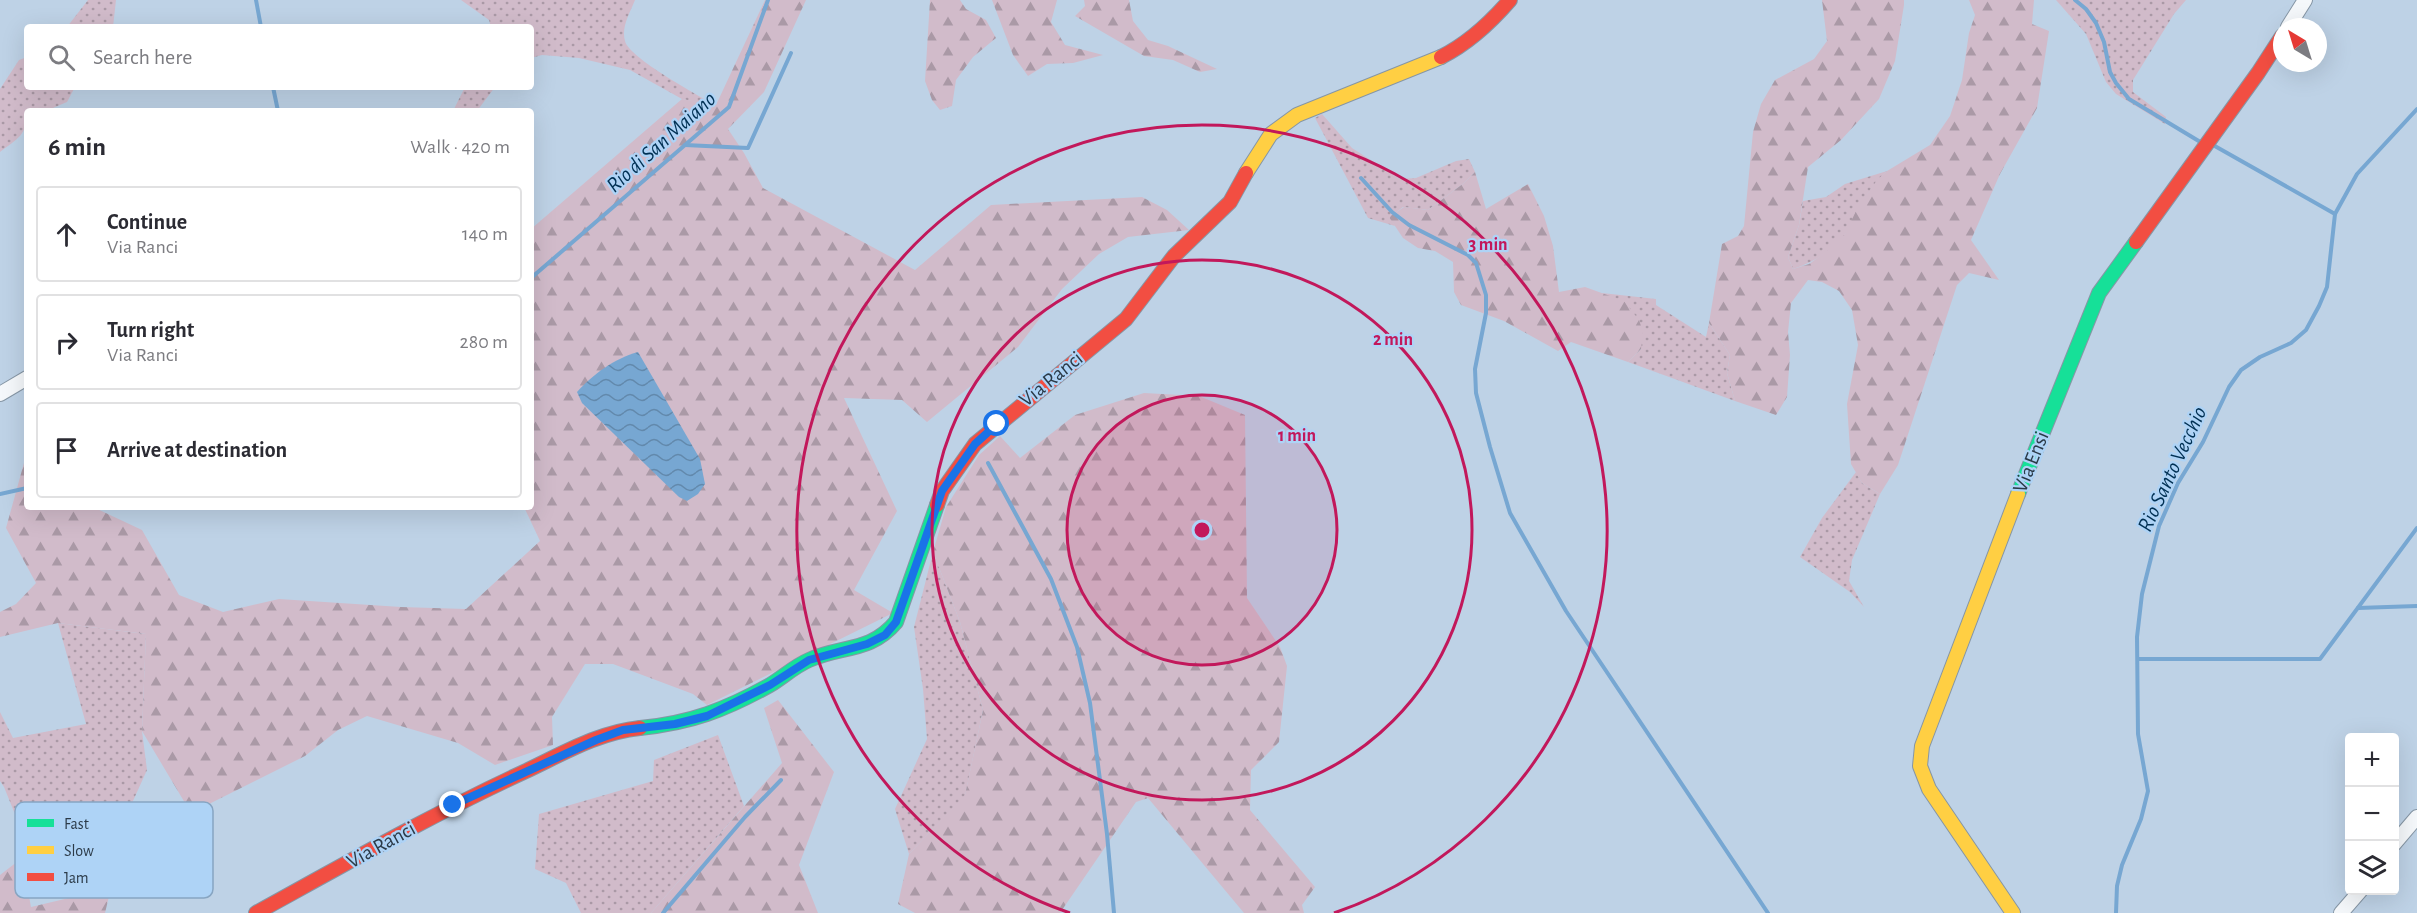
<!DOCTYPE html>
<meta charset="utf-8">
<style>
body{margin:0;font-family:"Alegreya Sans",sans-serif;background:#f2f2f3;color:#2b2b33}
.controls{position:absolute;right:18px;bottom:18px;display:grid;overflow:hidden;border-radius:6px;box-shadow:0 6px 24px #0002}
.controls button{width:54px;height:54px;display:grid;place-items:center;padding:0;border:0;border-bottom:2px solid #e1e1e2;background:#fff;color:#2b2b33;font:30px sans-serif}
.compass{position:absolute;left:2273px;top:18px;width:54px;height:54px;border-radius:50%;background:#fff;box-shadow:0 6px 24px #0002;rotate:322deg}
.stop{position:absolute;width:18px;height:18px;margin:-14px;border:4px solid #1a73e8;border-radius:50%;background:#fff}
.stop.end{background:#1a73e8;border-color:#fff;box-shadow:0 2px 6px #0008}
.list{margin:0;padding:0;list-style:none}
h2{display:flex;justify-content:space-between;align-items:center;height:78px;margin:0;padding:0 24px;font-size:26px}
h2 small{font-size:20px;font-weight:400;color:#7c7c81}
.list li{display:grid;grid-template-columns:39px 1fr auto;gap:18px;align-items:center;box-sizing:border-box;height:96px;margin:0 12px 12px;padding:0 12px;border:2px solid #e1e1e2;border-radius:6px}
.list b{display:block;font-size:22px;white-space:nowrap}
.list p{margin:0;font-size:20px;white-space:nowrap;color:#7c7c81}
.list em{font-size:20px;font-style:normal;color:#7c7c81}
.icon{flex:none;width:33px;height:33px;fill:none;stroke:currentColor;stroke-width:2;stroke-linecap:round;stroke-linejoin:round}
.map{position:relative;flex:none;width:2417px;height:913px;overflow:hidden}
.search{position:absolute;background:#fff;box-shadow:0 6px 24px #0002;left:24px;top:24px;width:510px;height:66px;display:flex;align-items:center;gap:15px;box-sizing:border-box;padding:0 21px;border-radius:6px;color:#7c7c81;font-size:22px}
.panel{position:absolute;background:#fff;box-shadow:0 6px 24px #0002;left:24px;top:108px;width:510px;height:402px;border-radius:6px}
.map>svg:first-child{display:block}
</style>
<div class="map">
<svg width="2417" height="913" viewBox="0 0 2417 913">
<defs>
<pattern id="grass-dots" width="8" height="8" patternUnits="userSpaceOnUse" patternTransform="scale(1.5)"><rect width="8" height="8" fill="#d1bbca"/><path d="M2 2h.1M6 6h.1" fill="none" stroke="#aa99a6" stroke-width="1.8" stroke-linecap="round"/></pattern>
<pattern id="forest-firs" width="22" height="20" patternUnits="userSpaceOnUse" patternTransform="scale(1.5)"><rect width="22" height="20" fill="#d1bbca"/><path d="M5 1l3.5 6h-7zM16 11l3.5 6h-7z" fill="#aa99a6"/></pattern>
<pattern id="water-waves" width="16" height="10" patternUnits="userSpaceOnUse" patternTransform="scale(1.5)"><rect width="16" height="10" fill="#77a7d2"/><path d="M0 5q4-4 8 0t8 0" fill="none" stroke="#6289ac"/></pattern>
</defs>
<rect width="100%" height="100%" fill="#bed2e6"/>
<g fill="url(#grass-dots)">
<polygon points="88,0 116,0 113,27 67,27"/>
<path d="M 461,0 L 635,0 C 630,13 621,27 625,41 C 629,58 698,95 716,106 L 682,99 L 630,70 L 579,58 L 542,55 L 531,58 L 531,27 L 491,27 L 489,20 Z"/>
<polygon points="2056,0 2186,0 2174,14 2133,80 2133,92 2166,117 2165,124 2116,94 2106,82 2086,34"/>
<path d="M 27,57 L 27,87 L 75,87 L 67,102 L 46,111 L 27,111 C 27,136 18,138 0,152 L 0,89 L 19,60 Z"/>
<polygon points="465,87 495,87 477,111 453,111"/>
<polygon points="1322,114 1352,148 1400,179 1416,178 1456,161 1469,159 1475,172 1464,183 1428,210 1403,207 1390,217 1395,226 1368,218 1315,118"/>
<path d="M 1887,171 C 1867,189 1859,211 1846,233 C 1835,250 1812,263 1793,269 L 1788,257 L 1799,225 L 1803,201 L 1826,197 L 1845,184 Z"/>
<polygon points="1602,293 1656,299 1656,305 1706,337 1709,323 1730,355 1727,373 1735,401 1628,362 1641,349"/>
<polygon points="1856,472 1862,483 1880,494 1852,560 1849,581 1864,607 1850,592 1800,557 1822,518"/>
<polygon points="933,552 960,622 983,710 965,796 909,854 895,809 927,739 923,689 914,627"/>
<polygon points="58,623 146,634 142,731 147,770 128,812 137,839 82,857 31,854 4,787 0,781 0,712 13,738 86,724"/>
<polygon points="718,735 744,806 651,913 581,913 566,883 535,869 539,814 653,781 654,760"/>
</g>
<g fill="url(#forest-firs)">
<polygon points="765,0 806,0 764,92 728,129 744,153 763,188 915,270 991,205 1142,197 1167,210 1189,230 1128,237 1099,254 1062,289 1018,347 927,422 902,400 844,398 897,511 854,590 893,613 707,705 693,694 613,664 585,664 552,717 553,745 495,765 458,743 367,716 338,730 305,756 191,813 142,731 146,634 58,623 0,637 0,612 16,604 36,583 6,528 27,452 27,507 93,507 142,530 179,595 223,612 279,599 401,607 466,609 540,541 524,507 531,507 531,229 682,99 716,105"/>
<polygon points="930,0 960,0 966,9 986,20 996,38 973,57 956,80 952,106 940,110 932,100 925,81"/>
<polygon points="992,0 1057,0 1051,22 1065,45 1103,55 1073,63 1047,64 1028,76 1013,55"/>
<polygon points="1084,0 1129,0 1133,21 1148,40 1168,46 1217,69 1200,72 1173,60 1144,56 1075,16 1085,6"/>
<polygon points="1822,0 1904,0 1904,5 1895,61 1879,99 1841,140 1808,167 1799,225 1788,257 1793,269 1809,264 1830,249 1845,234 1857,209 1877,180 1887,171 1930,145 1950,116 1962,80 1969,33 1975,15 1969,0 2034,0 2032,24 2049,31 2037,108 2000,174 1971,240 1999,280 1969,273 1957,285 1898,465 1880,494 1862,483 1851,464 1847,404 1858,345 1852,310 1839,291 1822,282 1808,280 1791,303 1788,332 1790,355 1787,397 1776,415 1735,401 1727,373 1730,355 1709,323 1722,244 1738,236 1744,226 1753,132 1761,104 1775,80 1814,59 1827,41"/>
<polygon points="1475,172 1486,209 1528,184 1544,216 1553,246 1559,292 1585,287 1624,301 1639,320 1643,332 1641,349 1628,362 1571,342 1558,351 1504,321 1461,305 1454,292 1453,262 1435,251 1418,248 1403,238 1389,217 1404,207 1428,210 1464,183"/>
<polygon points="1144,393 1199,396 1245,415 1247,598 1280,647 1287,666 1279,742 1251,770 1250,810 1315,887 1302,905 1304,913 1244,913 1148,798 1136,802 1060,913 915,913 898,904 909,854 965,795 983,710 960,622 933,552 946,507 979,455 1000,436 1020,458 1075,415"/>
<polygon points="778,700 834,772 799,865 818,913 651,913 782,763 764,708"/>
<polygon points="22,858 31,907 111,888 105,913 0,913 0,875"/>
</g>
<path fill="url(#water-waves)" d="M 638,352 L 700,459 L 705,484 L 698,494 L 687,501 L 679,497 L 582,403 L 577,392 C 592,375 615,358 638,352 Z"/>
<g fill="none" stroke-linecap="round" stroke-linejoin="round">
<g stroke="#77a7d2" stroke-width="4">
<polyline points="256,0 261,27"/>
<polyline points="2075,0 2086,9 2096,23 2104,42 2110,72 2116,83 2129,99 2202,143"/>
<polyline points="273,87 278,111"/>
<polyline points="685,145 748,148 791,53"/>
<polyline points="2213,145 2335,214"/>
<polyline points="1361,178 1392,212 1409,225 1468,255 1476,263 1486,295 1486,313 1475,369 1476,393 1490,447 1510,513 1566,611 1768,913"/>
<polyline points="531,278 729,107 768,0"/>
<polyline points="988,463 1051,579 1077,647 1090,703 1107,834 1114,913"/>
<polyline points="0,494 27,488"/>
<polyline points="2358,608 2417,606"/>
<polyline points="2138,659 2320,659 2417,528"/>
<polyline points="663,913 745,817 781,780"/>
<polyline points="2116,913 2117,886 2122,865 2141,819 2148,791 2138,734 2137,637 2142,594 2159,526 2178,483 2203,442 2229,387 2241,370 2260,357 2291,343 2306,330 2319,306 2327,287 2335,214 2357,174 2417,109"/>
</g>
<g stroke="#8696a5" stroke-width="16">
<g id="street">
<polyline points="2288,27 2305,0"/>
<polyline points="0,394 27,378"/>
<polyline points="2394,844 2417,817"/>
<polyline points="2341,913 2361,890"/>
</g>
</g>
<g stroke="#8696a5" stroke-width="16">
<g id="fast">
<polyline points="2018,494 2099,293 2136,242"/>
<path d="M 640,728 C 691,723 725,710 770,685 C 783,677 795,666 809,660 C 842,645 870,653 896,622 L 937,505"/>
</g>
</g>
<g stroke="#8696a5" stroke-width="16">
<g id="slow">
<polyline points="1246,173 1271,134 1297,115 1441,57"/>
<polyline points="2013,913 1929,789 1920,766 1922,746 2018,494"/>
</g>
</g>
<g stroke="#8696a5" stroke-width="16">
<g id="jam">
<path d="M 1441,57 C 1467,44 1491,22 1510,0"/>
<polyline points="2136,242 2258,73 2282,36"/>
<polyline points="937,505 942,491 975,444 1126,319 1174,256 1230,202 1246,173"/>
<path d="M 256,913 C 345,864 433,814 526,771 C 562,754 599,732 640,728"/>
</g>
</g>
<use href="#street" stroke="#f5f8fb" stroke-width="14"/>
<use href="#fast" stroke="#16e098" stroke-width="14"/>
<use href="#slow" stroke="#ffcf43" stroke-width="14"/>
<use href="#jam" stroke="#f24e42" stroke-width="14"/>
</g>
<g fill="none" stroke-linecap="round" stroke-linejoin="round">
<polyline stroke="#1a73e8" stroke-width="8" points="453,805 596,740 623,730 675,724 707,716 770,685 809,660 867,644 885,635 896,622 942,491 975,444 997,424"/>
</g>
<circle cx="1202" cy="530" r="135" fill="#c2185b" fill-opacity=".12"/>
<g fill="none" stroke="#c2185b" stroke-width="3">
<circle cx="1202" cy="530" r="135"/>
<circle cx="1202" cy="530" r="270"/>
<path d="M1070 913A405 405 0 1 1 1334 913"/>
</g>
<g text-anchor="middle" dominant-baseline="central" stroke-width="4.5" stroke-linejoin="round" paint-order="stroke">
<g font-size="21" fill="#2b3a48" stroke="#aed3f6">
<text transform="translate(1051 379) rotate(-39)">Via Ranci</text>
<text transform="translate(2031 462) rotate(-68)">Via Ensi</text>
<text transform="translate(381 845) rotate(-29)">Via Ranci</text>
</g>
<g font-size="22" font-style="italic" fill="#003053" stroke="#aed3f6">
<text transform="translate(661 142) rotate(-42)">Rio di San Maiano</text>
<text transform="translate(2172 469) rotate(-65)">Rio Santo Vecchio</text>
</g>
</g>
<rect x="15" y="802" width="198" height="96" rx="9" fill="#aed3f6" stroke="#87a5c2" stroke-width="1.5"/>
<rect x="27" y="819" width="27" height="8" fill="#16e098"/>
<rect x="27" y="846" width="27" height="8" fill="#ffcf43"/>
<rect x="27" y="873" width="27" height="8" fill="#f24e42"/>
<g font-size="16" fill="#2b3a48">
<text x="64" y="829">Fast</text>
<text x="64" y="856">Slow</text>
<text x="64" y="883">Jam</text>
</g>
<circle cx="1202" cy="530" r="9" fill="#c2185b" stroke="#aed3f6" stroke-width="3"/>
<g font-size="18" text-anchor="middle" font-weight="bold" fill="#c2185b" stroke="#aed3f6" stroke-width="4.5" stroke-linejoin="round" paint-order="stroke">
<text x="1488" y="250">3 min</text>
<text x="1393" y="345">2 min</text>
<text x="1297" y="441">1 min</text>
</g>
</svg>
<div class="controls">
<button>+</button>
<button>−</button>
<button><svg class="icon" aria-label="layers" viewBox="0 0 24 24"><path d="M12 4l9 5-9 5-9-5zM3 14l9 5 9-5"/></svg></button>
</div>
<svg class="compass" viewBox="-18 -18 36 36"><path d="M0-13l5 13h-10z" fill="#e53935"/><path d="M0 13l5-13h-10z" fill="#7c7c81"/></svg>
<div class="stop" style="left:997px;top:424px"></div>
<div class="stop end" style="left:453px;top:805px"></div>
<div class="search"><svg class="icon" aria-label="search" viewBox="0 0 24 24"><circle cx="10" cy="10" r="6"/><path d="M15 15l6 6"/></svg>Search here</div>
<section class="panel">
<h2>6 min<small>Walk · 420 m</small></h2>
<ul class="list">
<li><svg class="icon" aria-label="ahead" viewBox="0 0 24 24"><path d="M12 20V5M6 11l6-6 6 6"/></svg><div><b>Continue</b><p>Via Ranci</p></div><em>140 m</em></li>
<li><svg class="icon" aria-label="right" viewBox="0 0 24 24"><path d="M7 20v-9h11M14 6l5 5-5 5"/></svg><div><b>Turn right</b><p>Via Ranci</p></div><em>280 m</em></li>
<li><svg class="icon" aria-label="arrive" viewBox="0 0 24 24"><path d="M6 21V4h12l-3 4 3 4H6"/></svg><div><b>Arrive at destination</b></div></li>
</ul>
</section>
</div>
